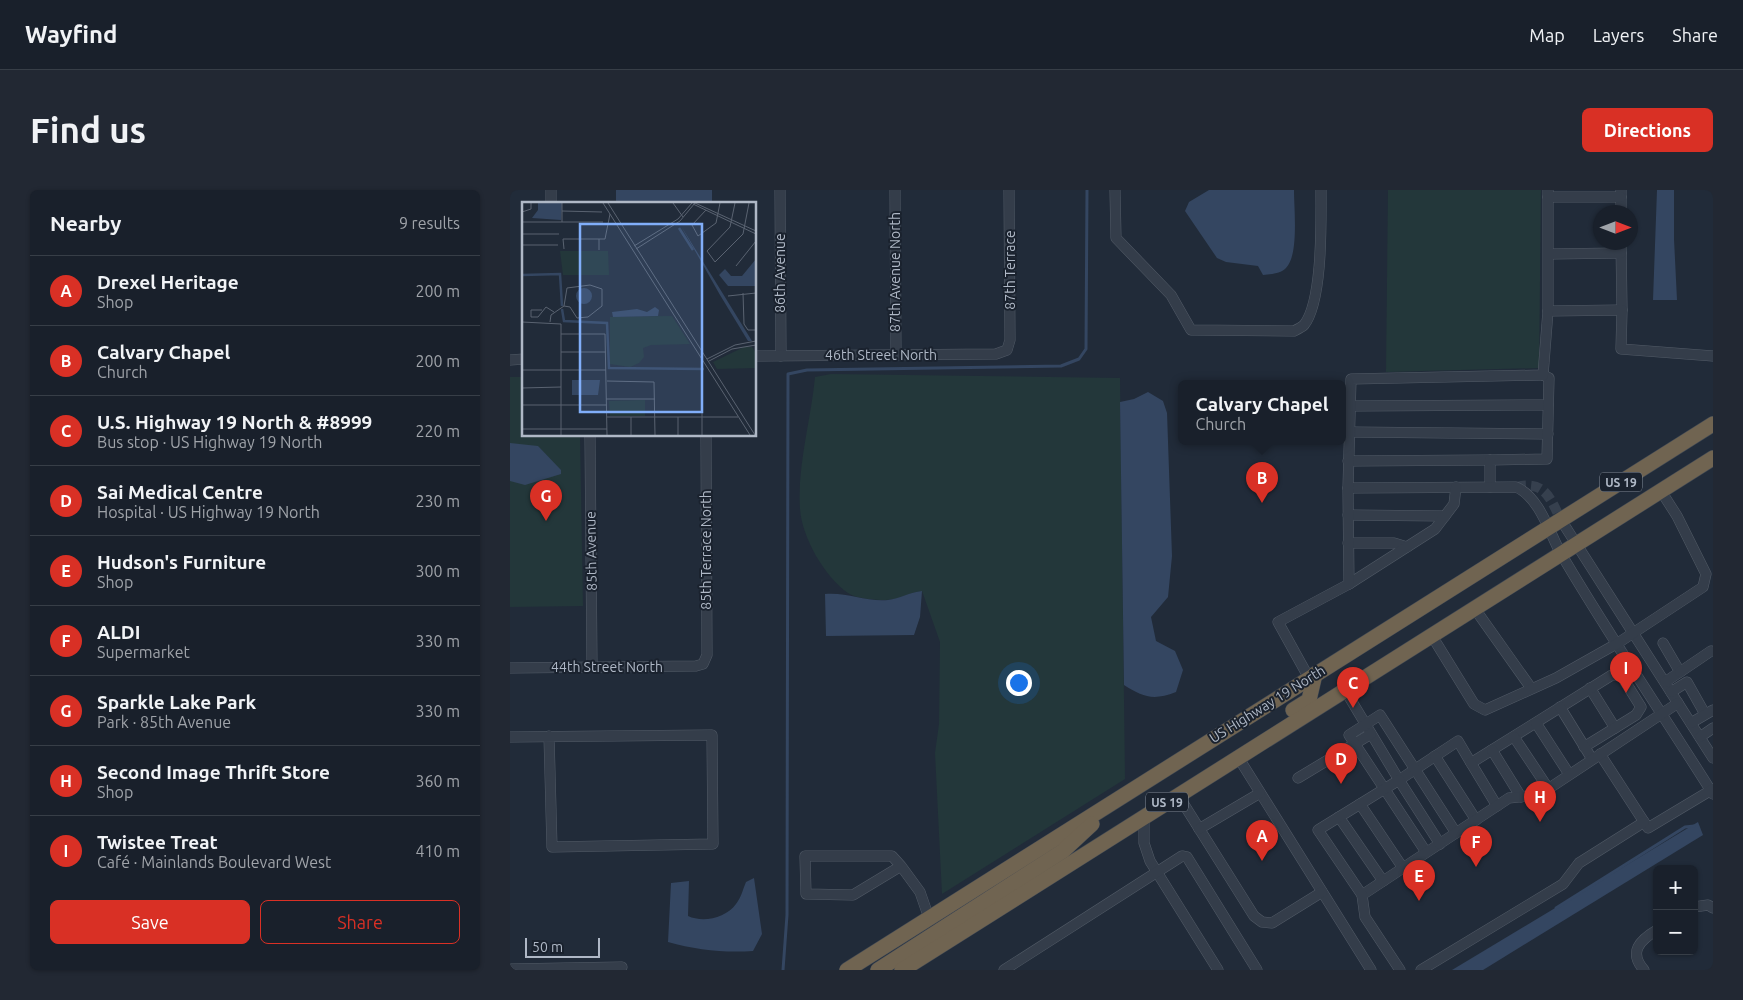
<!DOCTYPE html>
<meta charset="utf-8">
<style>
body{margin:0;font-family:Ubuntu,sans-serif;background:#222833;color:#f1f3f6}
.controls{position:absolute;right:15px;bottom:15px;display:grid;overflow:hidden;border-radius:8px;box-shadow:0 1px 4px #0004}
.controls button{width:45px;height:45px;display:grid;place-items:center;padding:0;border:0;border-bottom:1px solid #373e47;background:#19202b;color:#f1f3f6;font:25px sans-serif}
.compass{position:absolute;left:1083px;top:15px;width:45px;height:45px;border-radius:50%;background:#19202b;box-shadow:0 1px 4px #0004;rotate:90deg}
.scale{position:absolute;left:15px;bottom:12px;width:75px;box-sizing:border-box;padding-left:5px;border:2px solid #afb8c6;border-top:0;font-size:14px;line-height:18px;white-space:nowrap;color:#afb8c6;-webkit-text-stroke:4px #1a222e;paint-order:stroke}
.you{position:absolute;left:508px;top:492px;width:18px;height:18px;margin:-12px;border:4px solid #fff;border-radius:50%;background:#1a73e8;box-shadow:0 0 0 8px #1a73e833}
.badge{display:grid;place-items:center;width:32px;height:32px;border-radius:50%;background:#d93025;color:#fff;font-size:16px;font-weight:700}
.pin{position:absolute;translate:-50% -41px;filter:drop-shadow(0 1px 2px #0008)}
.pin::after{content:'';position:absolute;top:26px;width:18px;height:15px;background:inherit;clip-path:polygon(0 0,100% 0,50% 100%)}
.popup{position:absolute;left:668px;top:190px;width:168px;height:65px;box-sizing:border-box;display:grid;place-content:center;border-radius:8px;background:#19202b;filter:drop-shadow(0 1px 4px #0005);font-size:16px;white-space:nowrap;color:#9fa3a9}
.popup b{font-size:19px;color:#f1f3f6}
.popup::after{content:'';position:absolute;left:50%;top:100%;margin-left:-10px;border:10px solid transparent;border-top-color:#19202b}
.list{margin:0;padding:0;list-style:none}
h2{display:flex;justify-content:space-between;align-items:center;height:65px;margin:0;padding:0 20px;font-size:21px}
h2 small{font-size:16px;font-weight:400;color:#9fa3a9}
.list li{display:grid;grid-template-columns:32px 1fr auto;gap:15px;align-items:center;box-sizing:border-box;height:70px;padding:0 20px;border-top:1px solid #373e47}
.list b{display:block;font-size:19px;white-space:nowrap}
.list p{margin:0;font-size:16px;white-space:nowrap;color:#9fa3a9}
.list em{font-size:16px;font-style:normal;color:#9fa3a9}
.actions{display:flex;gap:10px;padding:15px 20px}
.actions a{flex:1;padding:11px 0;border:1px solid #d93025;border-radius:8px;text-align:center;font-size:18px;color:#d93025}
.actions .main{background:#d93025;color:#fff}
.map{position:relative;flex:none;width:1203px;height:780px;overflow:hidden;border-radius:8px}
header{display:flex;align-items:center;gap:30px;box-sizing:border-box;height:70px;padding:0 25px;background:#19202b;border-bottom:1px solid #373e47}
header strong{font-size:24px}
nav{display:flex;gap:28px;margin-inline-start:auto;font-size:18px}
.intro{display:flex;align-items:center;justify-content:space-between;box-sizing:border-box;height:120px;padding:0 30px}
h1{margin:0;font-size:35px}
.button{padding:12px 22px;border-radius:8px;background:#d93025;color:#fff;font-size:18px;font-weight:700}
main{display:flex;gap:30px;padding:0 30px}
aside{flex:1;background:#19202b;border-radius:8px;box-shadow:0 1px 4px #0004}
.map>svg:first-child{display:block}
</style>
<header>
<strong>Wayfind</strong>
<nav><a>Map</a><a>Layers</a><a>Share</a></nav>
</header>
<div class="intro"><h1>Find us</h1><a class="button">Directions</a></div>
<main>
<aside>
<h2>Nearby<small>9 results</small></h2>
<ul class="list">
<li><span class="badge">A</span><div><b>Drexel Heritage</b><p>Shop</p></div><em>200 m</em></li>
<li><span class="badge">B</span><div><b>Calvary Chapel</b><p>Church</p></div><em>200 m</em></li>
<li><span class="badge">C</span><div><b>U.S. Highway 19 North &amp; #8999</b><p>Bus stop · US Highway 19 North</p></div><em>220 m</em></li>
<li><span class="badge">D</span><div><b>Sai Medical Centre</b><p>Hospital · US Highway 19 North</p></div><em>230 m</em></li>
<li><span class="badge">E</span><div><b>Hudson's Furniture</b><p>Shop</p></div><em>300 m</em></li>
<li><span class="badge">F</span><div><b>ALDI</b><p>Supermarket</p></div><em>330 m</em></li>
<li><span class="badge">G</span><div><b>Sparkle Lake Park</b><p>Park · 85th Avenue</p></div><em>330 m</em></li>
<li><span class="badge">H</span><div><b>Second Image Thrift Store</b><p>Shop</p></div><em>360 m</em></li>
<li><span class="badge">I</span><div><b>Twistee Treat</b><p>Café · Mainlands Boulevard West</p></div><em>410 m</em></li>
</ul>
<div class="actions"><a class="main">Save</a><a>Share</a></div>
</aside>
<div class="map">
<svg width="1203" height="780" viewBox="0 0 1203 780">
<rect width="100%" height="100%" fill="#212b39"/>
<g fill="#23373a">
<polygon points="878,0 1031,0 1029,178 876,182"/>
<path d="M 321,184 L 610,188 L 615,589 L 432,704 L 425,563 L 429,534 L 430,452 L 412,401 C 399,403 388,410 375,410 C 365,410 347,409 338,403 C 315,387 292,348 290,319 C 287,276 301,230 305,187 Z"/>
<polygon points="0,187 14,187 14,245 70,245 73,416 0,417"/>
</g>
<g fill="#344661">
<rect x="106" y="0" width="96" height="14"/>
<path d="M 699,0 L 784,0 C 784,19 789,65 776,78 C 770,84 761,84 753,85 L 748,76 L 716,72 L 707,68 L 675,21 L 679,12 Z"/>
<polygon points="1147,0 1164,0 1164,49 1167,110 1143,110"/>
<path d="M 638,202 L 653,211 L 657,223 L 662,366 L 658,407 L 641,427 L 646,451 L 665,461 L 673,480 L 666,502 C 643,511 633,507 614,495 L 610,212 L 624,209 Z"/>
<polygon points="0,253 28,256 51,280 51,284 15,295 0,291"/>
<path d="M 412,401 L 410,427 L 404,445 L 316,446 L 315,404 C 337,402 356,412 378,410 C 389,409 400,402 412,401 Z"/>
<polygon points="1188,632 1193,645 973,780 942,780"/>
<path d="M 244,688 L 252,744 L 243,761 C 215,763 186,760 158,752 L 161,693 L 179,691 L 178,726 C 193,733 216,728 226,714 C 231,708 233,699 236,692 Z"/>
</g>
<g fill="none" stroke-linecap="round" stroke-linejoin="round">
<g stroke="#344661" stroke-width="3">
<polyline points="1046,718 1175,637 1184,636"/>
<polyline points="273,780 277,725 278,184 297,180 551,176 569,169 576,159 577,0"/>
</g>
<path stroke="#36404e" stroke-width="10" stroke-dasharray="10 5" stroke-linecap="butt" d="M 1006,297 C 1035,290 1040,308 1051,330"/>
<g stroke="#525b67" stroke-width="11">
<g id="minor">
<polyline points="41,0 41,14"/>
<polyline points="270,0 271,166"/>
<polyline points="385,0 386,165"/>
<path d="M 605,0 L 606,48 L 661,105 L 681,140 L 784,141 C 788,139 792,137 794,135 C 813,111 811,31 811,0"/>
<polyline points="1111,0 1111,22"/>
<polyline points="1038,7 1111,7"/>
<polyline points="1111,52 1112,120"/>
<polyline points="1039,64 1111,63"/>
<polyline points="1038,121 1112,120 1111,159 1203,166"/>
<polyline points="245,166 486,164 497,160 500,150 499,0"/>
<polyline points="0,170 14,169"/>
<polyline points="840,216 1038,215"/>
<polyline points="839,242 1038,244"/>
<polyline points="80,245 82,476"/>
<polyline points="838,271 980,270"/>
<polyline points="980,297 980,270 1037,269 1039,188 1033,185"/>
<path d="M 838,298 L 1006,297 C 1029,307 1039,341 1050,362 C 1098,444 1152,523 1203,604"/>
<polyline points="838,325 935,326"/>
<polyline points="1051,330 1203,568"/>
<polyline points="838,353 884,353 897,357"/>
<polyline points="839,394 925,339 944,314 946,297"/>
<polyline points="965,419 1021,498"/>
<polyline points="922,446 964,514 975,520 1046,488 1108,453 1193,397 1196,384 1167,326 1151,301"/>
<polyline points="1153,453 1170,482 1155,492"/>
<polyline points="0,478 186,476 193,474 197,465 196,245"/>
<polyline points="1170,482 1201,461"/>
<polyline points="799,488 768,432 839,394 838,298 841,189 1033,185 1038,121 1038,0"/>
<polyline points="1080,498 1105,538"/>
<polyline points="835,500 889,590 948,551 961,573 1102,485 1111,485 1131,517 1126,525 1074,557"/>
<polyline points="1161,502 1177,492 1195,524"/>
<polyline points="1050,517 1082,569"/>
<polyline points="1026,533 1059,584"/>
<polyline points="1181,533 1203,520"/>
<polyline points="0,547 202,545 203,654 42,657 39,546"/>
<polyline points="1004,547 1038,598"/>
<polyline points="1190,547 1203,538"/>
<polyline points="982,560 1011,607"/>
<polyline points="1090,564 1138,638 1203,599"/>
<polyline points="925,566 966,630"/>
<polyline points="728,567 861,780"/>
<polyline points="961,573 987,616"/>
<polyline points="788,588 861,544"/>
<polyline points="668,605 744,726 752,732 762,733 812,702"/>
<polyline points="850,614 893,678"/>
<polyline points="634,627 634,653 640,671 708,780"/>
<polyline points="829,627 873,691"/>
<polyline points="689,639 750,603"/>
<polyline points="916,662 839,545 870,525 946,643"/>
<polyline points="391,676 382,666 295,666 296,704 343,705 391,676 410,702 419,728"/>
<polyline points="852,705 999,608 1029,605 1168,513"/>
<polyline points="1184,717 1198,715 1203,718"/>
<polyline points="0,779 112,777"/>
<polyline points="494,780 672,666 677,667 747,780"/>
<polyline points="890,780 855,727 852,705 808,640 889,590 930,654"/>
<polyline points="911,780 1053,694 1069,673 1134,632"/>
<path d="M 1134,780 C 1118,762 1130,750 1147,740"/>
</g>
</g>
<g stroke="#3f4854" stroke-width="16">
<g id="highway">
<polyline points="783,520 799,510 805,484"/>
<polyline points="337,780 1203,234"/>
<polyline points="368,780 553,661 582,634"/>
<polyline points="392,780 1203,268"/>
</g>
</g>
<use href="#minor" stroke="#343d4a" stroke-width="10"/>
<use href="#highway" stroke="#706451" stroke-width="15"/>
</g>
<g text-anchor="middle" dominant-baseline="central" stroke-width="4" stroke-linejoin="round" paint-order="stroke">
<g fill="#1a222e" stroke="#828b98" stroke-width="1">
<rect x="1090" y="282.5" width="42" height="19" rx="4"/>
<rect x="636" y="602.5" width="42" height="19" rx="4"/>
</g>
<g font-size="12" font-weight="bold" fill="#afb8c6">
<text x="1111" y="292">US 19</text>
<text x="657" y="612">US 19</text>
</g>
<g font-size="14" fill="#afb8c6" stroke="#1a222e">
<text transform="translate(500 80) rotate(-90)">87th Terrace</text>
<text transform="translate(385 82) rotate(-90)">87th Avenue North</text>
<text transform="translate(270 83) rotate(-90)">86th Avenue</text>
<text x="371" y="165">46th Street North</text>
<text transform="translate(196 360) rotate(-90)">85th Terrace North</text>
<text transform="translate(81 361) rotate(-91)">85th Avenue</text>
<text x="97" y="477">44th Street North</text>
<text transform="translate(757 514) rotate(-32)">US Highway 19 North</text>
</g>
</g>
<g transform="translate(12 12)">
<rect width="234" height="234" fill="#212b39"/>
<path d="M 38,49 L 86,49 L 87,73 L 41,73 ZM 150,114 L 168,142 L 129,143 L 121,146 L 122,155 L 117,161 L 108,165 L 88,162 L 88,115 ZM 222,145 L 230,145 L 234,151 L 234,166 L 195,167 L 191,160 ZM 123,198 L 123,214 L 88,214 L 87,199 Z" fill="#23373a"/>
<path d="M 16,1 L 40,1 L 39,18 L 10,16 L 16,8 ZM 159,24 L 198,87 L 230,139 L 226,139 L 198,93 ZM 234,57 L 234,84 L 206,84 L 197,73 L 203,67 L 209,74 L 220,74 ZM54 94a8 8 0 1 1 16 0a8 8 0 1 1-16 0ZM 133,105 L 137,108 L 136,114 L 91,115 L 90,110 L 115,107 L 125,110 ZM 50,178 L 78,178 L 76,193 L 50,193 Z" fill="#344661"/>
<path fill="none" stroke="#344661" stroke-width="2.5" d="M 157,26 L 171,48M 0,73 L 38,72 L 40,104M 40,107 L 42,119 L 85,121 L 87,166 L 182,167"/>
<path fill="none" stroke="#5a6371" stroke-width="1" d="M 40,1 L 40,20M 81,1 L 228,233M 86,1 L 233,233M 151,1 L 161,15M 173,1 L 234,29M 213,1 L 208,25 L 185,49 L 193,60 L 221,32 L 227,1M 171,2 L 234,32M 184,8 L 170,23 L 176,34 L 194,21 L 198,1M 40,9 L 80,10M 0,10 L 9,7 L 9,1M 0,20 L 81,20M 0,32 L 37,32M 0,43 L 36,43M 112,44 L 156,17 L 170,1M 42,47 L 41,37 L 77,37M 114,47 L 158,19 L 173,1M 77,48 L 77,37 L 83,37 L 88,12M 214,64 L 234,39M 221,91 L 222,122 L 226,128 L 234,128M 206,94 L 234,91M 20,108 L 9,108 L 9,115 L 16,115 L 24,105 L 32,110M 0,120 L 39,122 L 39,233M 28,120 L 29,113 L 42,104 L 45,86 L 68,83 L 80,87 L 80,104 L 66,115 L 55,116 L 48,105 L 42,104M 39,132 L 83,132 L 85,233M 39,150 L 84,150M 185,157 L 213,143 L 234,139M 187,159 L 210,147 L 234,143M 0,168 L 84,168M 85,179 L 132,180 L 133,233M 0,186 L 39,185M 180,192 L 180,233M 84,197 L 133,197M 0,203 L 85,203M 85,215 L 216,215M 109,215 L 109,233M 156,215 L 156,233M 0,227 L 85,227"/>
<path fill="#81aef9" fill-opacity="0.15" stroke="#81aef9" stroke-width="2.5" d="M 58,22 L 180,22 L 180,210 L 58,210 Z"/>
<rect width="234" height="234" fill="none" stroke="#afb8c6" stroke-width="2.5"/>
</g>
</svg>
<div class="controls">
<button>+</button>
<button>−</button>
</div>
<svg class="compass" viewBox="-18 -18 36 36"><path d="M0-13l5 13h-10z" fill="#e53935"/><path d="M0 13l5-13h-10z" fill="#9fa3a9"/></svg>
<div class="scale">50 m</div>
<div class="you"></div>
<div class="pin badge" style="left:752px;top:671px">A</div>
<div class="pin badge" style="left:752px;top:313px">B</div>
<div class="popup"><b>Calvary Chapel</b>Church</div>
<div class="pin badge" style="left:843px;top:518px">C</div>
<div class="pin badge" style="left:831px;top:594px">D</div>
<div class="pin badge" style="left:909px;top:711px">E</div>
<div class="pin badge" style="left:966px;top:677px">F</div>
<div class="pin badge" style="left:36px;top:331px">G</div>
<div class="pin badge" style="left:1030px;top:632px">H</div>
<div class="pin badge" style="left:1116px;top:503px">I</div>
</div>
</main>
